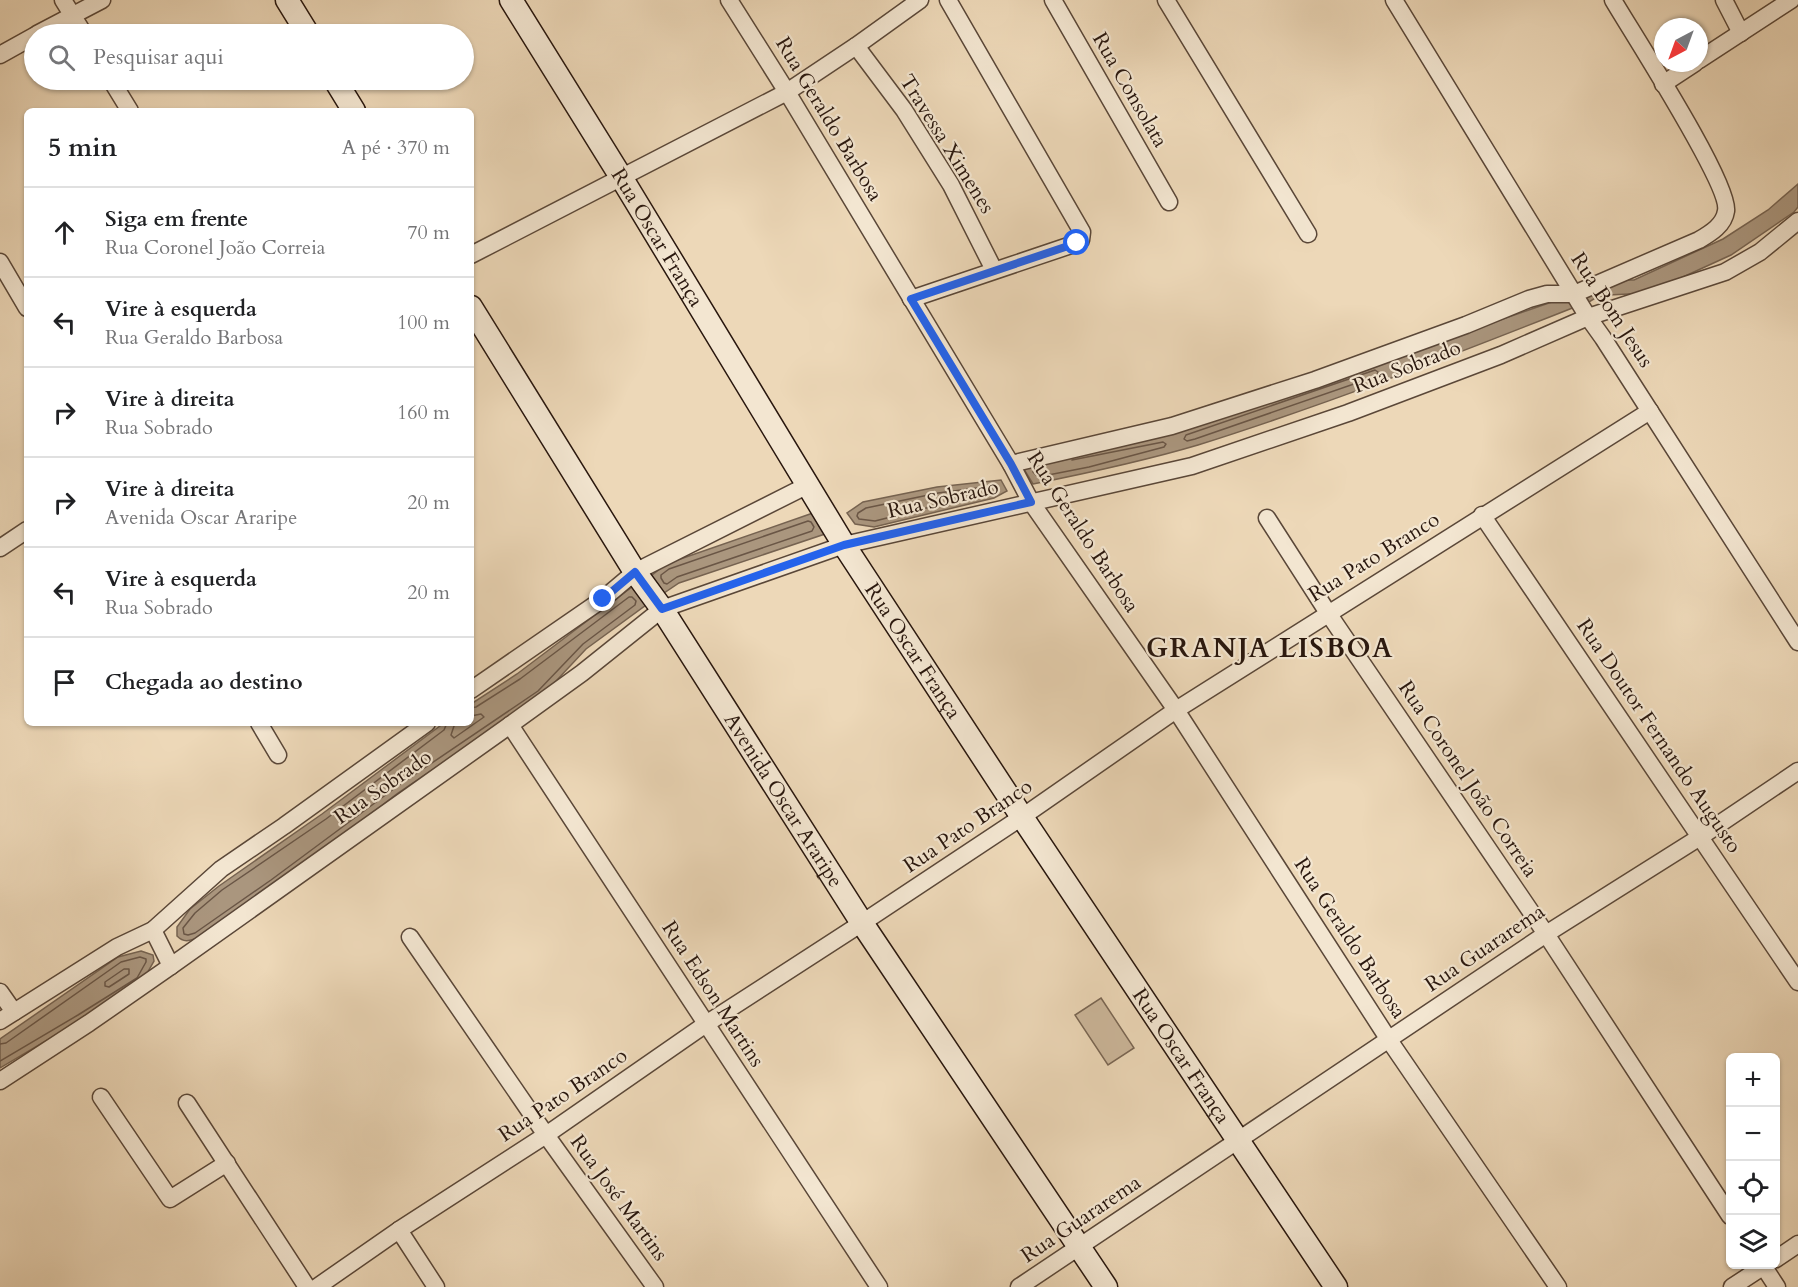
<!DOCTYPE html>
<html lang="pt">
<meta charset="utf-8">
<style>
body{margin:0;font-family:Cardo,serif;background:#f2f2f2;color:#202124}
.controls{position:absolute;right:18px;bottom:18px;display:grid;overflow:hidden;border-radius:9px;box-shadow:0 2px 4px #0004}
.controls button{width:54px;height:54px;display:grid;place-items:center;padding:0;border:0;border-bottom:2px solid #e0e0e0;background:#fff;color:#202124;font:30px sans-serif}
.compass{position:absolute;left:1654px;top:18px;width:54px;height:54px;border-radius:50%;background:#fff;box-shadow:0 2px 4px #0004;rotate:221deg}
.stop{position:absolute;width:18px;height:18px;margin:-14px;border:4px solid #2563eb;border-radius:50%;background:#fff}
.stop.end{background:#2563eb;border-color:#fff;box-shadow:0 2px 6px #0008}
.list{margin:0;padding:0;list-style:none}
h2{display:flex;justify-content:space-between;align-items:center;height:78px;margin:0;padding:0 24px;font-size:26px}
h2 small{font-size:20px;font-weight:400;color:#757577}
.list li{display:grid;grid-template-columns:39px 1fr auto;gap:18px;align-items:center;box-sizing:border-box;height:90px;padding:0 24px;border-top:2px solid #e0e0e0}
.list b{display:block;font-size:22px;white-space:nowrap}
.list p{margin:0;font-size:20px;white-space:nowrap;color:#757577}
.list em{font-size:20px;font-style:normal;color:#757577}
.icon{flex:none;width:33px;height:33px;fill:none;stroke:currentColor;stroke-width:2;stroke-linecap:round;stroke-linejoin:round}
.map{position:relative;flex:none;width:1798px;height:1287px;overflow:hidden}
.search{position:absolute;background:#fff;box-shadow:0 2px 4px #0004;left:24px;top:24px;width:450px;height:66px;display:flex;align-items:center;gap:15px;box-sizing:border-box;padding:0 21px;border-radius:33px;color:#757577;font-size:22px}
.panel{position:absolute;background:#fff;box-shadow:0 2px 4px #0004;left:24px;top:108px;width:450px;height:618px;border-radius:9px}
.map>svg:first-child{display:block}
</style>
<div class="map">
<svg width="1798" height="1287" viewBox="0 0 1798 1287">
<rect width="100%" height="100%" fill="#edd8b8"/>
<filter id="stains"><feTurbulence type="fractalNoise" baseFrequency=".00333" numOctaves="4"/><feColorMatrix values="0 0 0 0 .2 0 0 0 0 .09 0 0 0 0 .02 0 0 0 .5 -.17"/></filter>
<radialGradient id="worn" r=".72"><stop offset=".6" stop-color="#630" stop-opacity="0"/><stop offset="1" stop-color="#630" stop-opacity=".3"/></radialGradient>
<polygon fill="#ccb79b" stroke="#7a6754" stroke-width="1.5" points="1101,998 1134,1048 1108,1065 1075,1015"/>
<g fill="#aa967e" stroke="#766351" stroke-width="1.5">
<polygon points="1798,184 1798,207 1794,212 1731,255 1648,293 1609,295 1597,297 1589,302 1584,293 1622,280 1634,280 1723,239 1768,210"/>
<path d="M 1569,296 L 1575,307 C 1451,356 1325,405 1198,445 C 1144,461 1088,473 1033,484 L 1022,466 L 1175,433 Z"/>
<polygon points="1001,480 1007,491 994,498 874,527 855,524 847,513 863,502 937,487"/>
<polygon points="813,513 825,534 679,583 664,593 651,576 666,564"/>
<path d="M 632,587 L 646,605 L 586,649 L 542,696 L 398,793 L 342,836 L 198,938 C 189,941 184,943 177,936 L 177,927 L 190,909 L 219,886 L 322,814 L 444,723 L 471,723 L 471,704 L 517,674 Z"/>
<polygon points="141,951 153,955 154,961 142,982 81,1020 0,1068 0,1039 118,957"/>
</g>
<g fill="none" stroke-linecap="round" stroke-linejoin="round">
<g stroke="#6a5646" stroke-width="1.5">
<polygon points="1375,370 1378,372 1377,376 1195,439 1187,441 1184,439 1186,435"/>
<polyline points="1033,469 1033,472 1038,477 1089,467 1164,447 1166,444 1163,442 1072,460"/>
<polygon points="985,487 988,490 986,493 875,521 859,519 857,516 858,513 866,508 938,493"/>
<polygon points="808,521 811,522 814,527 812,531 677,577 667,584 664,583 661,578 661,575 669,569"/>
<polyline points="447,723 444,730 326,819 222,890 195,913 183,928 184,934 188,935 195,933 225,912 271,880 395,788 538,691 583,644 635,605 636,601 632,597 629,597 520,679 476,707 471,708"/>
<polyline points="455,723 451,735 454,738 484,717 481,714 471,716"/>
<polygon points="124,969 129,969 129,974 109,987 105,986 105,982"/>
<polyline points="0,1044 6,1043 121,962 140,957 146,959 146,962 137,978 78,1015 0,1061"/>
</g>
<g stroke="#5a4738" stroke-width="19">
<g id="street">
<polyline points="63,0 84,34"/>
<polyline points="729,0 787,92 1011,464 1031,502 1176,710 1389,1040 1558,1287"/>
<polyline points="1053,0 1169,202"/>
<polyline points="1166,0 1308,234"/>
<polyline points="1394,0 1588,317 1603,338 1798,642"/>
<polyline points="1724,0 1741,33"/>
<polyline points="37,34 102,0"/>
<polyline points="856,46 904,110 951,185 994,270"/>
<polyline points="0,55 34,36"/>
<polyline points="1699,60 1791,0"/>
<polyline points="111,80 130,111"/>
<polyline points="1663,84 1695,63"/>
<polyline points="471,255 787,92 856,46 920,0"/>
<polyline points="0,262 27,308"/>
<polyline points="911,299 1077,243 1081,240 1082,232 948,0"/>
<path d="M 1011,464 L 1172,426 L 1315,380 L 1466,325 L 1529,299 L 1547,294 L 1574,294 L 1699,240 C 1711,233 1724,225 1726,211 C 1731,185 1631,31 1613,0"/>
<polyline points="1482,515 1798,982"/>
<polyline points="1267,518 1328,613 1546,934 1730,1216"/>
<polyline points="0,548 27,530"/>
<polyline points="471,690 603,599 635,572 808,485"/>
<polyline points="259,723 278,755"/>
<polyline points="510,725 879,1287"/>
<polyline points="153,930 171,966"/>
<polyline points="410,937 546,1135 655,1287"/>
<polyline points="0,992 14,1012"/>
<polyline points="0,1021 117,947 153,930 221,869 284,826 427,723"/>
<polyline points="0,1081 89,1023 171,966 510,725 582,673 662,609 844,545 1192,466 1348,413 1501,355 1588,317 1725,272 1760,252 1798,221"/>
<polyline points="101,1097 170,1199 227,1163"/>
<polyline points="187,1103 307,1287"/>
<polyline points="399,1230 436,1287"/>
<polyline points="1776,1259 1798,1244"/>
<polyline points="1762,1264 1777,1287"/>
<polyline points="317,1287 399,1230 546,1135 706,1024 862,923 1022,817 1176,710 1650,411"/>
<polyline points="1019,1287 1546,934 1700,837 1798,771"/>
<polyline points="1732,1287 1767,1264"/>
</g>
</g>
<g stroke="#29170e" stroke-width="25">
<g id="secondary">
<polyline points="287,0 308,34"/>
<path id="s1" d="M 511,0 L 621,177 L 844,545 L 1022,817 L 1336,1287"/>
<polyline points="335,80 354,111"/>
<path id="s2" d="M 471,307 L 635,572 L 662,609 L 862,923 L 1106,1287"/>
</g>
</g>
<use href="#street" stroke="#f3e6d1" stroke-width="16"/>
<use href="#secondary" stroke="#f3e6d1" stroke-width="22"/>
</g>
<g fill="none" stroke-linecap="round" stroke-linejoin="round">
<polyline stroke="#2563eb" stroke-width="8" points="603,599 635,572 662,609 844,545 1031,502 1011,464 911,299 1077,243"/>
</g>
<g text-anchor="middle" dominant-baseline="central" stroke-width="4.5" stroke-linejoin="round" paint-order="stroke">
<g font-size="21" fill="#29170e" stroke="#f3e6d1">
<text transform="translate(1130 90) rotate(60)">Rua Consolata</text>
<text transform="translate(829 119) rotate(59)">Rua Geraldo Barbosa</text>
<text transform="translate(947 144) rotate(58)">Travessa Ximenes</text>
<text stroke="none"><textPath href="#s1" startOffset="279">Rua Oscar França</textPath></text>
<text transform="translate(1612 310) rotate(57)">Rua Bom Jesus</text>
<text transform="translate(1407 367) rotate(-21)">Rua Sobrado</text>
<text transform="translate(943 499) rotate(-13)">Rua Sobrado</text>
<text transform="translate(1083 532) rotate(57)">Rua Geraldo Barbosa</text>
<text transform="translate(1374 557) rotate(-32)">Rua Pato Branco</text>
<text stroke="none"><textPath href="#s1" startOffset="765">Rua Oscar França</textPath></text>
<text transform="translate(1659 736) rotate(56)">Rua Doutor Fernando Augusto</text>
<text transform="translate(1468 779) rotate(56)">Rua Coronel João Correia</text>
<text transform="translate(383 787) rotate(-35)">Rua Sobrado</text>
<text stroke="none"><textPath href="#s2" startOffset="584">Avenida Oscar Araripe</textPath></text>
<text transform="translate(968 826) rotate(-34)">Rua Pato Branco</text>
<text transform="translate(1350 938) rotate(57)">Rua Geraldo Barbosa</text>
<text transform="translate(1485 948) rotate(-34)">Rua Guararema</text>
<text transform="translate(713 994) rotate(57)">Rua Edson Martins</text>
<text stroke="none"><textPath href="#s1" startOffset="1251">Rua Oscar França</textPath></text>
<text transform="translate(563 1095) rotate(-34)">Rua Pato Branco</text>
<text transform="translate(619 1198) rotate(54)">Rua José Martins</text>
<text transform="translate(1081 1219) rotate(-34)">Rua Guararema</text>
</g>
<g font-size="27" font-weight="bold" letter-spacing="1.5" fill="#29170e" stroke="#f3e6d1">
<text x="1270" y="648">GRANJA LISBOA</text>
</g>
</g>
<rect width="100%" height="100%" filter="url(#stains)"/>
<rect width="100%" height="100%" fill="url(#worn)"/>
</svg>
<div class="controls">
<button>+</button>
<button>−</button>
<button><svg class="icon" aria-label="locate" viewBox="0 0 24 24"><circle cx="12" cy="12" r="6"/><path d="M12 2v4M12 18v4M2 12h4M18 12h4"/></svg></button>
<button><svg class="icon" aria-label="layers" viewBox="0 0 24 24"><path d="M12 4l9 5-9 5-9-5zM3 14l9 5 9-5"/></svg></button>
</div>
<svg class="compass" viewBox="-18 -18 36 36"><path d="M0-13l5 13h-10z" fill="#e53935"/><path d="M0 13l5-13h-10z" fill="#757577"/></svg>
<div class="stop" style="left:1077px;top:243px"></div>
<div class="stop end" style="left:603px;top:599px"></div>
<div class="search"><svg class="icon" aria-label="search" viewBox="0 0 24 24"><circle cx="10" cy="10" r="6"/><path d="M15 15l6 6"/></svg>Pesquisar aqui</div>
<section class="panel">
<h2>5 min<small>A pé · 370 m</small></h2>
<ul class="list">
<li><svg class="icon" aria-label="ahead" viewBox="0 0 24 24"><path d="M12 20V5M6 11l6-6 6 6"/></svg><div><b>Siga em frente</b><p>Rua Coronel João Correia</p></div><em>70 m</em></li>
<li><svg class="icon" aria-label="left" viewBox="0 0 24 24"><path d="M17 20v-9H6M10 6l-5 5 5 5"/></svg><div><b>Vire à esquerda</b><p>Rua Geraldo Barbosa</p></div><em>100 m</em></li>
<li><svg class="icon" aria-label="right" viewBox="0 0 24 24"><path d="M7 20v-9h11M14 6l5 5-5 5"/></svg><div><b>Vire à direita</b><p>Rua Sobrado</p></div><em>160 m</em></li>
<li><svg class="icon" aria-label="right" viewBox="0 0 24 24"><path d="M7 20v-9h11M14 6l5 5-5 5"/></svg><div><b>Vire à direita</b><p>Avenida Oscar Araripe</p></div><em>20 m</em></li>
<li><svg class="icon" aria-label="left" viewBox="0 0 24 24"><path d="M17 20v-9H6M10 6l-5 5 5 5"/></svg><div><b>Vire à esquerda</b><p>Rua Sobrado</p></div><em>20 m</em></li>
<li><svg class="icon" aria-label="arrive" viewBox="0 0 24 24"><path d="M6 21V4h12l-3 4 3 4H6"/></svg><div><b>Chegada ao destino</b></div></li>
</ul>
</section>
</div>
